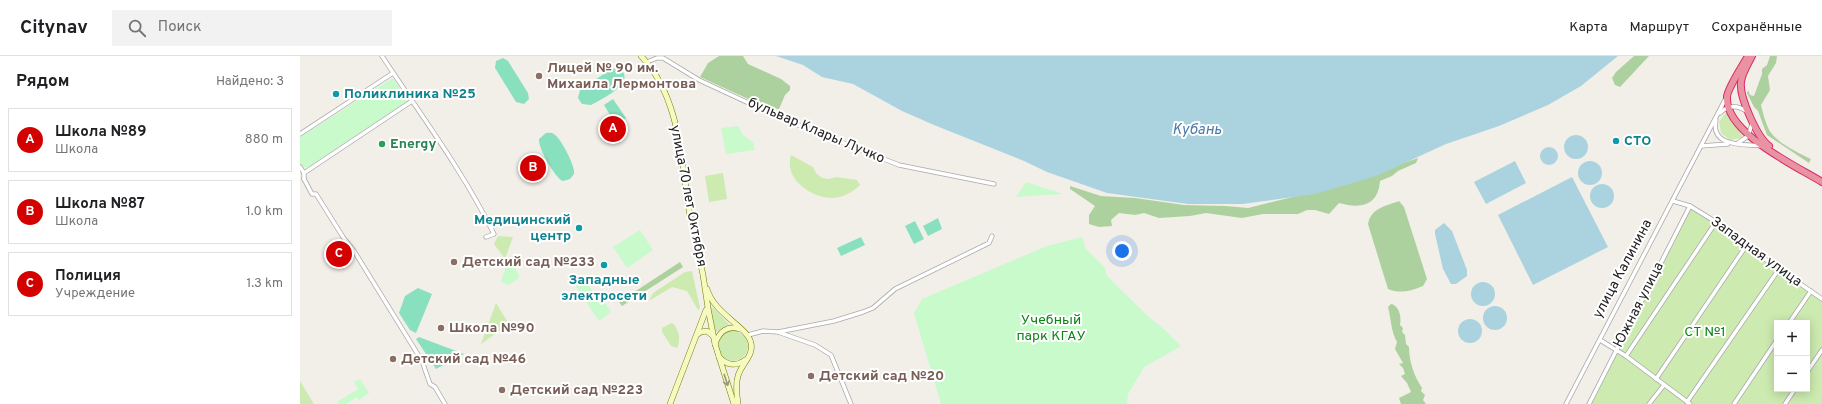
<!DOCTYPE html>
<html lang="ru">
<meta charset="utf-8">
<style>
body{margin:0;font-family:Overpass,sans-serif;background:#f2f2f2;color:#202124}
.controls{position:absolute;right:12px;bottom:12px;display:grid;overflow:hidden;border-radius:0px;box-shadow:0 2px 10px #0003}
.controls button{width:36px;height:36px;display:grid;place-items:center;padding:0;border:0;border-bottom:1px solid #e0e0e0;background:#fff;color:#202124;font:20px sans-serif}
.you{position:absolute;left:822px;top:195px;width:14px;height:14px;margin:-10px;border:3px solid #fff;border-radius:50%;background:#1a73e8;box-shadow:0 0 0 6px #1a73e833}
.badge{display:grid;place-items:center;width:26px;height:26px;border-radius:50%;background:#d40000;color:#fff;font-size:13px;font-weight:700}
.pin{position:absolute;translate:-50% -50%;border:2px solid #fff;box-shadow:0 1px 4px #0006}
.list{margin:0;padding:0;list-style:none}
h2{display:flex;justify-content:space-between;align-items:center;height:52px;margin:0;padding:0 16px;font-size:17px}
h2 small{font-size:13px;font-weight:400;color:#757577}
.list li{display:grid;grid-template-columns:26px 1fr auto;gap:12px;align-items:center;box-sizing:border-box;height:64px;margin:0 8px 8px;padding:0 8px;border:1px solid #e0e0e0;border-radius:0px}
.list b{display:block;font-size:15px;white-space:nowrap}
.list p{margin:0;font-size:13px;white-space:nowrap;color:#757577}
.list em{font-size:13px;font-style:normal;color:#757577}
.icon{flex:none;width:22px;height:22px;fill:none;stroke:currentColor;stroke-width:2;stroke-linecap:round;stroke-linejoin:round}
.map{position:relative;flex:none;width:1522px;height:348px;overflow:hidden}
header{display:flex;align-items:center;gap:24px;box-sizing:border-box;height:56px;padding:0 20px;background:#fff;border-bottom:1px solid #e0e0e0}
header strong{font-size:19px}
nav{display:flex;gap:22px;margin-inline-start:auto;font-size:14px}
.search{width:280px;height:36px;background:#f2f2f2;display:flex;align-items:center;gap:10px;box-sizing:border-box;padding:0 14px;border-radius:0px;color:#757577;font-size:15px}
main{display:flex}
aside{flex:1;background:#fff}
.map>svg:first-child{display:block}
</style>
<header>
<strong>Citynav</strong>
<div class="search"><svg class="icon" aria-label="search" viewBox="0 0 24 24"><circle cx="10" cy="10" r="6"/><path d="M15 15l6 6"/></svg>Поиск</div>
<nav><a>Карта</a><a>Маршрут</a><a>Сохранённые</a></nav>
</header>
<main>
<aside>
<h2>Рядом<small>Найдено: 3</small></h2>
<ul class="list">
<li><span class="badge">A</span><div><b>Школа №89</b><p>Школа</p></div><em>880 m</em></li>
<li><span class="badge">B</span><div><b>Школа №87</b><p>Школа</p></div><em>1.0 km</em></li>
<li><span class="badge">C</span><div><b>Полиция</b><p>Учреждение</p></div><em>1.3 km</em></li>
</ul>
</aside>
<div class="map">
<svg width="1522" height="348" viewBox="0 0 1522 348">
<rect width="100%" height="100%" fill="#f2efe9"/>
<g fill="#cdebb0" fill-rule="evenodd">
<polygon points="1426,56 1443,81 1442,82 1430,84 1421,77 1419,66"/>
<path d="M 491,99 L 513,111 L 516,117 L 522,122 L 529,123 L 536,121 L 557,124 L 560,129 C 553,136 542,142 532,142 C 515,142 493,129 490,111 C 490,107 489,103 491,99 Z"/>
<polygon points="423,117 427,143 409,146 405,120"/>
<path d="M 1389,147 C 1434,177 1478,210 1522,242 L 1522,348 L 1287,348 ZM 1477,267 L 1507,267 L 1507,333 L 1477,333 Z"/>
<polygon points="198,180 213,181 205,203 194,188"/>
<polygon points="392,215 400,252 398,254 387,235 372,231 349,245 353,237 385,216"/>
<polygon points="196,247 209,268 181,288"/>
<polygon points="409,248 429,268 416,276 414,275"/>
<path d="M 371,267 L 374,268 C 379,276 381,282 377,292 L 371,290 L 362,276 L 362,272 Z"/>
<circle cx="433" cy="290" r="15"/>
<polygon points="0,325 14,348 0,348"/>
</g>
<g fill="#add19e">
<polygon points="419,0 443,0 448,8 481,23 490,30 490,34 485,39 479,53 468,52 400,21 408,7"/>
<polygon points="1334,0 1349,0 1320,31 1315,29 1312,22 1316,16"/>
<path d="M 1470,0 L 1477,0 L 1476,7 L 1468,20 L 1470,34 L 1461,49 C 1463,57 1465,66 1469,74 C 1477,87 1497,96 1511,103 L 1509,107 L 1467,79 L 1458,55 L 1454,51 L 1447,37 L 1448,34 L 1450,39 L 1454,40 L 1462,18 L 1462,13 L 1467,9 Z"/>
<path d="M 1118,102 L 1116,107 L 1098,115 L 1092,120 L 1080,125 C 1078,150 1061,153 1039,147 L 1029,158 L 1015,154 L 1007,154 L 998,158 L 963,158 L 942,162 L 906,157 L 890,160 L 859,162 L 844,157 L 835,159 L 819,157 L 811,164 L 812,170 L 799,171 L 789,168 L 789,159 L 795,150 L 770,133 L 770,130 L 801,140 L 835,142 L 884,149 L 926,150 L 948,152 L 1001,139 L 1059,122 Z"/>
<path d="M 1099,145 L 1104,151 L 1127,223 L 1123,230 C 1111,235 1100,238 1088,233 L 1068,168 C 1071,152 1086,150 1099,145 Z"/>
<polygon points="380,206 383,211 322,250 319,246"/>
<path d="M 1091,248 C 1099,249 1102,262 1100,269 L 1103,272 L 1102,276 L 1105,279 L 1106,288 L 1109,291 C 1109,305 1114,320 1122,332 L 1121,335 L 1125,339 L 1123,344 L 1126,348 L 1101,348 L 1099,342 L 1111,336 L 1107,327 L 1101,320 L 1105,318 L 1103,312 L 1099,308 L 1103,307 L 1095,293 L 1097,286 C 1091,276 1091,262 1088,251 Z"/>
</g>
<g fill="#c8facc">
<polygon points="93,22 108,45 8,111 4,111 0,108 0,81"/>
<polygon points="438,70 443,79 453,86 455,94 426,98 421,72"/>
<polygon points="726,126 763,138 716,141"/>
<polygon points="340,174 353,194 327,212 313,191"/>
<polygon points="782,181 786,193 805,212 807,220 851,263 865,274 881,290 844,311 828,338 827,348 641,348 614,257 622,243 747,190"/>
<polygon points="208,204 211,205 220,221 209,229 201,226"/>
<polygon points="285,223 295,239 299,237 311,256 299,265 275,229"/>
<polygon points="60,323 69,337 59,344 57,341 46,348 38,348 37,346 58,333 54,326"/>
</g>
<g fill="#88e0be">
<polygon points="203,2 208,5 228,37 229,43 224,48 216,46 195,12 196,5"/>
<path d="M 311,13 C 316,12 320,12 323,16 C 332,29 300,44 291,49 L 282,48 L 278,42 L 280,34 Z"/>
<polygon points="313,43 326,62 316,69 304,49"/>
<path d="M 246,77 C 249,77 252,76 255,79 C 261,83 276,111 274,118 L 270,123 L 263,125 C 255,122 238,92 239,83 Z"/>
<polygon points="638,162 642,173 628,180 623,170"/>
<polygon points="615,165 624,183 614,188 605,170"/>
<polygon points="561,181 565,189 541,200 537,192"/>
<polygon points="118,232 132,238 116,277 110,274 99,257 105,240"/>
<polygon points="119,281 164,298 136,313 116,283"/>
</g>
<g fill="#aad3df">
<polygon points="476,0 1318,0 1281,30 1248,49 1199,70 1146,88 1076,120 1015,138 943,148 888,148 807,137 747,116 724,105 634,69 602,55 553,28 522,21 503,9"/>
<circle cx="1276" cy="91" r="12"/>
<circle cx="1249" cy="100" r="9"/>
<circle cx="1290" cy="117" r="12"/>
<polygon points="1215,105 1226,127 1186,148 1174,126"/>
<polygon points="1272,121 1308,191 1233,229 1198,159"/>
<circle cx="1302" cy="140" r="12"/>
<polygon points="1144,167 1152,175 1167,214 1167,220 1156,228 1151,228 1143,213 1135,178 1135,174"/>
<circle cx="1183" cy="238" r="12"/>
<circle cx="1195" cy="262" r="12"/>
<circle cx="1170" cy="275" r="12"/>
</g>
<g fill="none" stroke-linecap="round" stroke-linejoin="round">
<g stroke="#a9a9a9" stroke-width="5">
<g id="street">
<path d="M 82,0 C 120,58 163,115 194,178 L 186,181"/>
<polyline points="347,6 357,2 363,2 399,24 483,63 599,109 694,128"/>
<path d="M 1420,57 C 1428,49 1438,49 1446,55"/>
<path d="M 1416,64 C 1410,91 1443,88 1461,90"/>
<polyline points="0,78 93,17"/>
<polyline points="1438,87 1448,80 1452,68"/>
<polyline points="1401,90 1428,88"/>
<polyline points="0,111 4,117 4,123"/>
<polyline points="4,117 112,45"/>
<polyline points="4,123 12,138 16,138 43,181 54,195 122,305 130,328 135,331 145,348"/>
<polyline points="1373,145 1390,150 1416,166 1446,190 1522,243"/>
<polyline points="1489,267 1511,235"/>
<polyline points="478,276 515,289 531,299 551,348"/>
<polyline points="448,279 463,275 478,276 534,265 563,256 573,252 595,233 689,187 692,180"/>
<polyline points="1300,284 1326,300 1390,348"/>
<polyline points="1326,300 1416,166"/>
<polyline points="1507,316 1522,294"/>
<polyline points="1356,323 1446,190"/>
<polyline points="1387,346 1479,213"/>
<polyline points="1266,348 1427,40"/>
<polyline points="1289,348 1390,150"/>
<polyline points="1349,348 1364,329"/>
<polyline points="1434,348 1477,284"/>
<polyline points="1485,348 1495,333"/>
</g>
</g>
<g stroke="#707d05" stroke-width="6">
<g id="secondary">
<path d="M 341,0 C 381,42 381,106 390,160 C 394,180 399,199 403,219 C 406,242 410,265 415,288"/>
<path d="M 407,233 C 414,258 448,271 451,287 C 454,300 441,308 438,320 C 435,329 437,339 438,348"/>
<polyline points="398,278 401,276 407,275 413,280"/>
<path d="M 419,301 C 426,309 436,311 445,304"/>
<polyline points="370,348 406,254"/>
<path d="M 434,348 L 415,288 C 419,276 427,269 440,273"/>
</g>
</g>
<g stroke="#dc2a67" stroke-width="8">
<g id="highway">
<path d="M 1448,0 C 1443,9 1427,33 1427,41 C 1425,77 1496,110 1522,126"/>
<path d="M 1452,0 C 1448,8 1442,17 1441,26 C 1439,41 1457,81 1469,90"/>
</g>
</g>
<use href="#street" stroke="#fff" stroke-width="3.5"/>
<use href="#secondary" stroke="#f7fabf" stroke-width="5"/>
<use href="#highway" stroke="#e892a2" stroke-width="6"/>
</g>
<defs><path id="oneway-shaft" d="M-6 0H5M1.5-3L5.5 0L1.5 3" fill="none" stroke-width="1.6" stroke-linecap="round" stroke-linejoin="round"/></defs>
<use stroke="#979978" href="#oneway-shaft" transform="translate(426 324) rotate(72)"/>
<g fill="#8d6e63" stroke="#fff" stroke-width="1.5">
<circle cx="239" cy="20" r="4"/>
<circle cx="154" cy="206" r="4"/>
<circle cx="141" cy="272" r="4"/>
<circle cx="93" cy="303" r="4"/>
<circle cx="511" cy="320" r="4"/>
<circle cx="202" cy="334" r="4"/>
</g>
<g fill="#0f9aa8" stroke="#fff" stroke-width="1.5">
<circle cx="36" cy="38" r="4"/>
<circle cx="1316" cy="85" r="4"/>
<circle cx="279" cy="172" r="4"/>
<circle cx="304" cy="209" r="4"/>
</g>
<circle fill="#2e9e5b" stroke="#fff" stroke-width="1.5" cx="82" cy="88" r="4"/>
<g text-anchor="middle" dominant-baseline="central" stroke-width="4" stroke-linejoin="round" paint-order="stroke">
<g font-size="14" font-weight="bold" fill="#785e54" stroke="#fff" text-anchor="start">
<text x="247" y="12">Лицей № 90 им.<tspan x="247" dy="16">Михаила Лермонтова</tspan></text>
<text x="162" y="206">Детский сад №233</text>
<text x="149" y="272">Школа №90</text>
<text x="101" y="303">Детский сад №46</text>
<text x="519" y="320">Детский сад №20</text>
<text x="210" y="334">Детский сад №223</text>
</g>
<g font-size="14" font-weight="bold" fill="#0d838f" stroke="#fff" text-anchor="start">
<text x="44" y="38">Поликлиника №25</text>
<text x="1324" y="85">СТО</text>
<text x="271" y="164" text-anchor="end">Медицинский<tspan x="271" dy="16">центр</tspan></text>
<text x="304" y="224" text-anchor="middle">Западные<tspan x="304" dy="16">электросети</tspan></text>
</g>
<g font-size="14" fill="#222" stroke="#fff">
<text transform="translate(516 75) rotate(23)">бульвар Клары Лучко</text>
<text transform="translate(388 140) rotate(79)">улица 70 лет Октября</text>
<text transform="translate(1456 196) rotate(36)">Западная улица</text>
<text transform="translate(1323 213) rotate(-62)">улица Калинина</text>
<text transform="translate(1339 249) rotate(-63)">Южная улица</text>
</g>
<g font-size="14" font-weight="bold" fill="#27864d" stroke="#fff" text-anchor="start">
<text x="90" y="88">Energy</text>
</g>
<g font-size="14" fill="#0c8416" stroke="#fff">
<text x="751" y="264">Учебный<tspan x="751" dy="16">парк КГАУ</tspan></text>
<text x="1405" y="276">СТ №1</text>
</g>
<g font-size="15" font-style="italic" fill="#4a7aab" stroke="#fff">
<text x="897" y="74">Кубань</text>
</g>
</g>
</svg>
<div class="controls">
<button>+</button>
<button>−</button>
</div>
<div class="you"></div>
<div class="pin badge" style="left:313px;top:73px">A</div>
<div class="pin badge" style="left:233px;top:112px">B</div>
<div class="pin badge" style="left:39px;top:198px">C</div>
</div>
</main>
